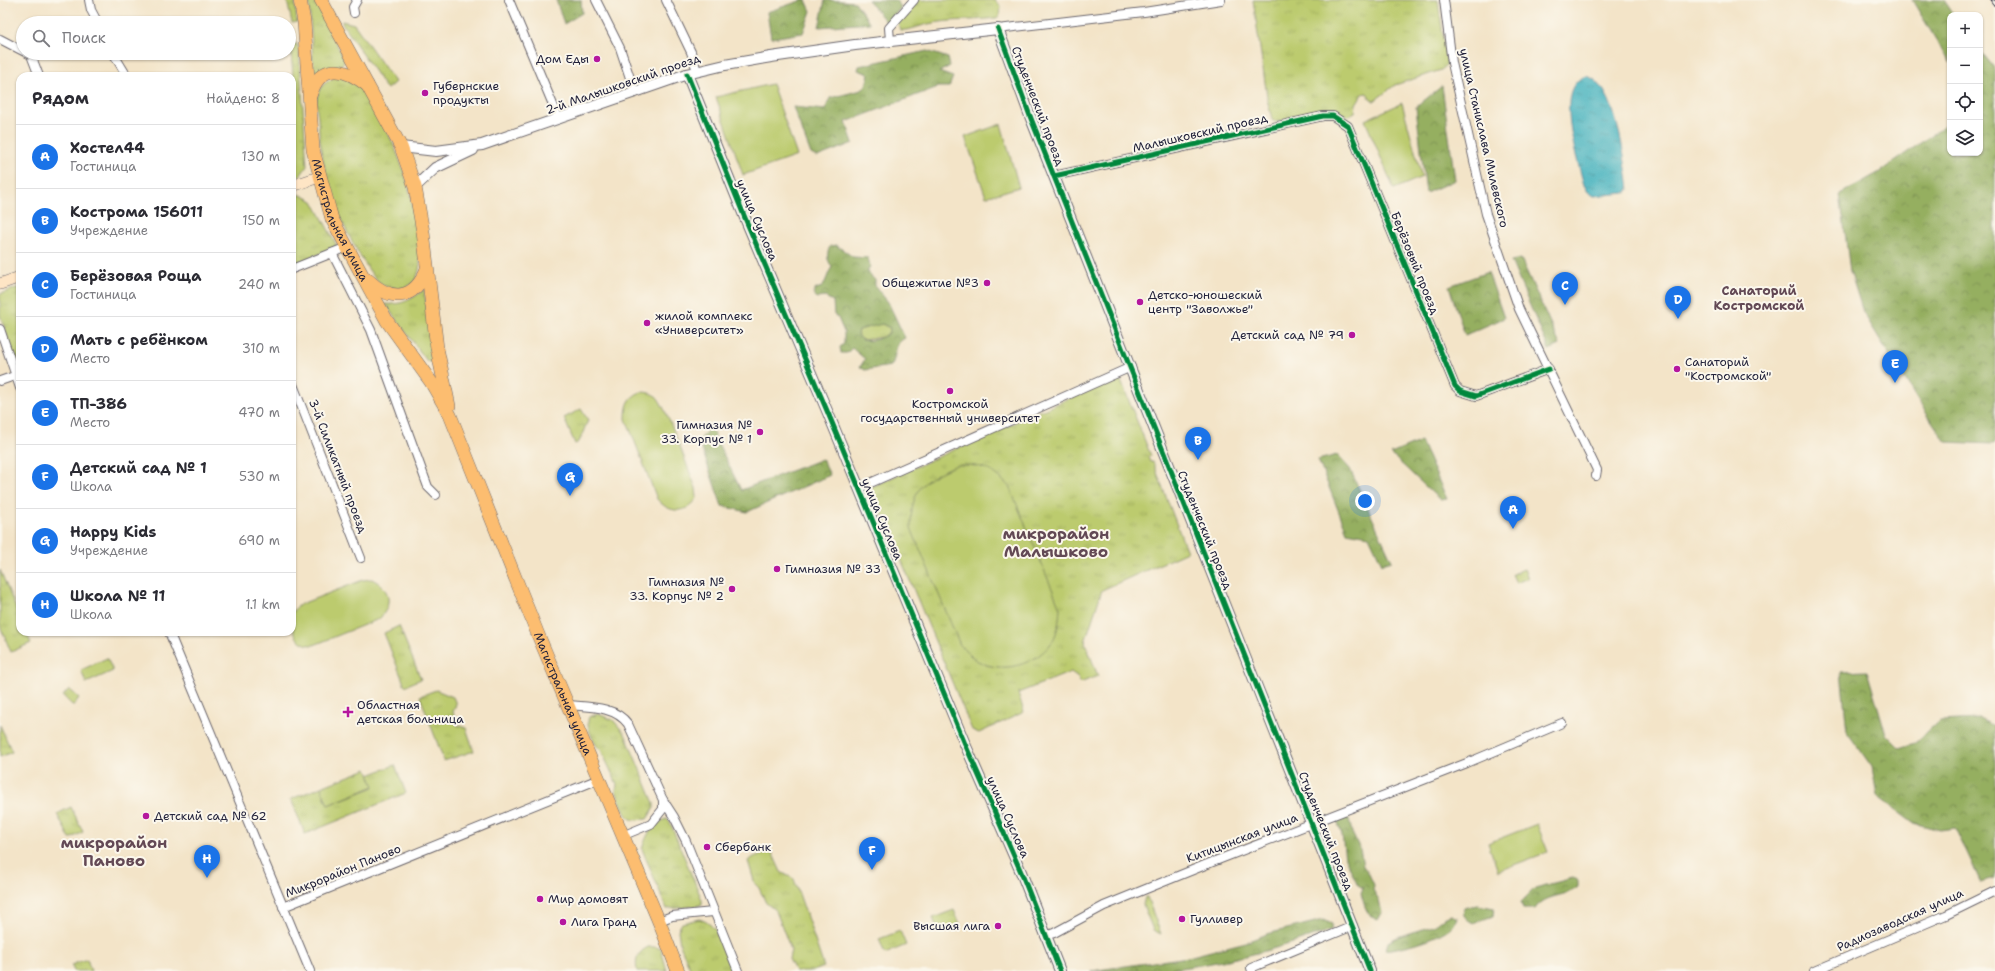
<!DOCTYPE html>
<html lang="ru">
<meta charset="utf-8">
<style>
body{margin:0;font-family:"Shantell Sans",sans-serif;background:#f7f7f7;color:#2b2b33}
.controls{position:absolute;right:12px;top:12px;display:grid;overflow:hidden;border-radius:8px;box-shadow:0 1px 3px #0004}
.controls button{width:36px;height:36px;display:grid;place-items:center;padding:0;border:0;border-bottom:1px solid #e1e1e2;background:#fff;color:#2b2b33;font:20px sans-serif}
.you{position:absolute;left:1365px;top:501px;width:14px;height:14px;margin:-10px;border:3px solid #fff;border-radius:50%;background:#1a73e8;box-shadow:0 0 0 6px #1a73e833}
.badge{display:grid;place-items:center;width:26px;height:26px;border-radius:50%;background:#1a73e8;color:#fff;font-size:13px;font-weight:700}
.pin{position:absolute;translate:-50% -33px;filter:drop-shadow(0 1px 2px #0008)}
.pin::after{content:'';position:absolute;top:21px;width:14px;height:12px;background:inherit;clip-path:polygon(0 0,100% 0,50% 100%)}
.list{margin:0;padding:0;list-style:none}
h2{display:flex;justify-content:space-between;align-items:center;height:52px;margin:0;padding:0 16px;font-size:17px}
h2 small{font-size:13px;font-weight:400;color:#7c7c81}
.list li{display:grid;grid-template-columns:26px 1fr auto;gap:12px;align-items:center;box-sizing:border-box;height:64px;padding:0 16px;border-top:1px solid #e1e1e2}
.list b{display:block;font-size:15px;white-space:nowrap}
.list p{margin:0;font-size:13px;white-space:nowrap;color:#7c7c81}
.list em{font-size:13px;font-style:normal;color:#7c7c81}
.icon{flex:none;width:22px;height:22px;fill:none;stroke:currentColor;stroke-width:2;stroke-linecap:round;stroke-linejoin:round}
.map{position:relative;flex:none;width:1995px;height:971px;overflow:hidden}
.search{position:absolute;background:#fff;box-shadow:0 1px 3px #0004;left:16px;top:16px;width:280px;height:44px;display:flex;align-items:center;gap:10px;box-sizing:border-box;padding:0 14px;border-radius:22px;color:#7c7c81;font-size:15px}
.panel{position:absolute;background:#fff;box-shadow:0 1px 3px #0004;left:16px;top:72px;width:280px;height:564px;border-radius:12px}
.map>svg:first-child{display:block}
</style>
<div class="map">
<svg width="1995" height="971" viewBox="0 0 1995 971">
<defs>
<pattern id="grass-tufts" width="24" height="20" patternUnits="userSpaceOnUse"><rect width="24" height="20" fill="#bccb6e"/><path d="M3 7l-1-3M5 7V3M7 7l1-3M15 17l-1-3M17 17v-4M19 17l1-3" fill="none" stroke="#a1ae60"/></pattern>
<pattern id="forest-crowns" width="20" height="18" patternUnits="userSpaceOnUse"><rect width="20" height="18" fill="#95af61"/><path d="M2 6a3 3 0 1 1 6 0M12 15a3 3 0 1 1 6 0" fill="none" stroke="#798e51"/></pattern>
<pattern id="water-ripples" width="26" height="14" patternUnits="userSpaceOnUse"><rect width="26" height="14" fill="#42b1bd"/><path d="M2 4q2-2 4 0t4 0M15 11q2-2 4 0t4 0" fill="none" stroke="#37909b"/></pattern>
</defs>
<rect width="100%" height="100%" fill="#fbf7ec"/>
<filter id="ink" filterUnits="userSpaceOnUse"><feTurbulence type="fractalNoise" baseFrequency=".025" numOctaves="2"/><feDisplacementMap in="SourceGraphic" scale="8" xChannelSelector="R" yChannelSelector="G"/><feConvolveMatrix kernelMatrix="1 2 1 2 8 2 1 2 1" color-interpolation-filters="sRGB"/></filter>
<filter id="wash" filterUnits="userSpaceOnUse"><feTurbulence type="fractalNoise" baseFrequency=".012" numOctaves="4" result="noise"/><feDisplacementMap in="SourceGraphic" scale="16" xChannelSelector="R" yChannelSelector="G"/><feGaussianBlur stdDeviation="0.9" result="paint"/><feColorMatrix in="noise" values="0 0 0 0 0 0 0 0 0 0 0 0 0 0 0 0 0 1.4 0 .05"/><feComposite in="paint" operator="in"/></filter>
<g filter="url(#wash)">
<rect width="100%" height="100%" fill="#f3e4c8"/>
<g fill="url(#grass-tufts)" stroke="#6f7654">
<polygon points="287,0 295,0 297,22 292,23"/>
<polygon points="309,0 315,0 345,61 340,66 314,76"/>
<path d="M 917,0 L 995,0 L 1001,6 L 1000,15 L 997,18 C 973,21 951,19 928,24 C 919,26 909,31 900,30 L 898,23 Z"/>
<polygon points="1253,0 1438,0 1447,65 1441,70 1395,85 1374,101 1372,101 1367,93 1362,94 1356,104 1355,112 1348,116 1324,112 1276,122 1272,119 1268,103"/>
<polygon points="342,21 354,24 395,82 387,89 385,87 342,23"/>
<polygon points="290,42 297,44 299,50 307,166 300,176 292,180 292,86 294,86"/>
<path d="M 337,76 L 343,76 C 349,80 358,84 362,90 C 380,111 401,158 408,185 C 413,206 436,285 402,288 C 391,290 385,288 377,280 C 370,273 365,264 360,255 C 335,215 320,166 318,118 C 317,111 315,102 318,94 C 320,85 329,80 337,76 Z"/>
<polygon points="292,194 301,195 313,201 337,246 292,266"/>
<polygon points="20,287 20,366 15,360 0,315 0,294"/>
<path d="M 424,289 L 433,359 L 431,362 L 427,361 L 385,304 C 402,305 412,300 424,289 Z"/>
<polygon points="874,324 882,324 890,328 889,333 883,337 862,340 858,335 859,330"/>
<polygon points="1119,376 1151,456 1148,457 1150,462 1153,462 1187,552 1102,590 1085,642 1098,676 1080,683 1078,677 1071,672 1018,693 1024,712 979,733 972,730 871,487"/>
<polygon points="581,409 588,420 579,442 575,444 564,418"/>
<polygon points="1524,569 1528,578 1516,583 1512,574"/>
<polygon points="0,570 20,618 20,632 26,632 31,643 11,652 0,626"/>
<polygon points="399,626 421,679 405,686 384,633"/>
<polygon points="69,689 79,698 73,706 63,696"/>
<polygon points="436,690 453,697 456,704 453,712 457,725 466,728 474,751 444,761 420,696"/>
<path d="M 598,714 L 613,720 L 625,734 L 654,803 L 654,808 L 647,819 L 633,820 L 628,817 L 625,813 L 616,791 L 617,784 L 601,750 C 594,745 585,725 589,717 Z"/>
<polygon points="0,725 12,752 0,757"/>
<polygon points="395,765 406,793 305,834 291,799 321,787 328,805 374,787 369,775"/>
<polygon points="71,807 83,832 70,839 57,814"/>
<path d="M 666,819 L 669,820 L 702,900 L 702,904 L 698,906 L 667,909 L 642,849 C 647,834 651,825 666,819 Z"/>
<polygon points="771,850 781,872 794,879 824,967 813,971 795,971 789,959 791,950 776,911 766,903 759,888 755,884 748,861 754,857"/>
<polygon points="1145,897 1147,897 1161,934 1153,930 1143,905"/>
<polygon points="954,910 960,925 939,933 933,918"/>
<path d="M 699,919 C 720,924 726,953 733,971 L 691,971 L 680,945 L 678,930 L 682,923 Z"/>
<polygon points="900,931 906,945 885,954 879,939"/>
<path d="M 648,947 L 656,947 L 661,949 L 667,971 L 637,971 C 635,959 637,953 648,947 Z"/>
<polygon points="87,959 91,971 74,971 71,965"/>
</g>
<g fill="url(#forest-crowns)" stroke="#5c684e" fill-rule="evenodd">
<polygon points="556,0 581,0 582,13 564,24"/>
<polygon points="803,0 806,0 811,11 803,33 771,38 767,12"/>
<polygon points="825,0 855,2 870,23 819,27"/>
<polygon points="868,0 896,0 901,7 888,24"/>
<polygon points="1912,0 1944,0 1954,15 1950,15 1950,63"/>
<polygon points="1980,50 1995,69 1995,443 1993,444 1946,442 1918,401 1863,312 1850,271 1840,194 1878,173 1950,122 1950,153 1980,153"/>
<polygon points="927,51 948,58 950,66 939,72 953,77 949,87 938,87 846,122 853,143 817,157 811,154 793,107 825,110 830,98 862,90 866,85 869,74 858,70 859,66"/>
<polygon points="1442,86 1455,180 1426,193 1416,107"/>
<path d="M 836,245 L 853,257 L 868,258 L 870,266 L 867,272 L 875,280 L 875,286 L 888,302 L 905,338 C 892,345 898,355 891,366 L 865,370 L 860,367 L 865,359 L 852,348 L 847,353 L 841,353 L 840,347 L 844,343 L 844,332 L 838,318 L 834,315 L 833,301 L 825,297 L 817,298 L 813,293 L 816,289 L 822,287 C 827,281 827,274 832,267 C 827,259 826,256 830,246 ZM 882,324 L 890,328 L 889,333 C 881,339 871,342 862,340 L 858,335 L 859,330 Z"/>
<polygon points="1521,259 1560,345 1549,350 1511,261"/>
<polygon points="1488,272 1504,318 1465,335 1449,286"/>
<polygon points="710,427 741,490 822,459 830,475 747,512 722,506 699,441"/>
<polygon points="1421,441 1447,499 1440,500 1391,454"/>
<polygon points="1337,455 1350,469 1392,561 1382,564 1369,536 1347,532 1318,460"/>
<polygon points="1867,671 1886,734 1900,748 1915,743 1939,721 1979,719 1995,726 1995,879 1981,883 1955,828 1940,830 1913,823 1877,796 1872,767 1847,732 1841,672"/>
<path d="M 1342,817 L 1349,819 L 1352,833 L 1360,849 L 1363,866 L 1368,872 L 1374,885 L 1373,890 L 1379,900 L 1382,913 L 1378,920 C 1366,916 1364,904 1361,893 L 1363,888 L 1358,885 L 1345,858 L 1342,835 L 1337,821 Z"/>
<path d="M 1573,878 L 1578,881 L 1578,887 C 1565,898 1546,893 1535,909 L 1523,909 L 1521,902 L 1535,888 Z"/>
<path d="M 1478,905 L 1494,908 L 1493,916 L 1473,923 C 1466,919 1462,916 1464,908 Z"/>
<path d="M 1451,915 L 1458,918 C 1450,937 1405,947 1386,950 L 1388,942 C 1401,934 1418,931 1432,926 C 1436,925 1443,917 1451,915 Z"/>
<path d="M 1323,920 L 1332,924 L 1331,930 C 1274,951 1219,964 1158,971 C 1136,971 1113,971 1091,971 L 1188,957 L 1246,942 L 1267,934 Z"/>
</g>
<g fill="#bccb6e" stroke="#6f7654">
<polygon points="772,84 797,156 743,175 716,97"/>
<polygon points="1402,103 1422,177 1394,189 1365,120"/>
<polygon points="1001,124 1019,187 986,197 965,137"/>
<path d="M 641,392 C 646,392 652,393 656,396 C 666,405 689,472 696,488 L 697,498 C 687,515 668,513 657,499 L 626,419 C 626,406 628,397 641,392 Z"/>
<path d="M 957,465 C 984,465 992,468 1010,488 L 1060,608 C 1059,621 1058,636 1049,646 C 1031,667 997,675 973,658 C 969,654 964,649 960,645 L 911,528 C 911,489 922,479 957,465 Z"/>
<path d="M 372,579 C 390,588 394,604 379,619 L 314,645 C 299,646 292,634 292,620 C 292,617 291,613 294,610 C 295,608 299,606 301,604 L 363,580 Z"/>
<polygon points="107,658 113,671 86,683 81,670"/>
<polygon points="367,769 374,786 328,805 321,787"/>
<polygon points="1537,824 1548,852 1498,871 1488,843"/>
</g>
<path fill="url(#water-ripples)" stroke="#326a7c" d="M 1586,76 C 1615,81 1624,157 1628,181 L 1629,190 L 1625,193 L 1594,196 L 1588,192 L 1584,185 C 1578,163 1560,105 1574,85 C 1577,80 1581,78 1586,76 Z"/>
</g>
<g filter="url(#ink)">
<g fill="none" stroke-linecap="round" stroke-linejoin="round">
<g stroke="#6b666c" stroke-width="10">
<g id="minor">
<polyline points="89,0 91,10 98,23"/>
<polyline points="509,0 559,119"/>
<polyline points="596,0 620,48 635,93"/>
<polyline points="666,0 691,52 697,71"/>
<polyline points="1444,0 1452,63 1486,214 1519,309 1597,470 1596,476"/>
<polyline points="354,13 353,7 357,0"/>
<polyline points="998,29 1144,12 1221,0"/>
<polyline points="0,39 23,51"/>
<polyline points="890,40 889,28 914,0"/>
<polyline points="27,53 31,55 39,76"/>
<polyline points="113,53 127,76"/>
<polyline points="1054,176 1323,116 1333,116 1348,126 1455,386 1460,391 1476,396 1549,369"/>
<polyline points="332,253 371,330 428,487 436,495"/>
<polyline points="292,269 347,247"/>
<polyline points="0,329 20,388"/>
<polyline points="0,381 20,374"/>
<polyline points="292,382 361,558"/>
<polyline points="859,488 1131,367"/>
<polyline points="169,632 310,971"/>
<path d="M 568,705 C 589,707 615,706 628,724 L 663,800 L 674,817 L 686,841 L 738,971"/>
<polyline points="622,836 651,824 663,809 663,800"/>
<polyline points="283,907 599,779"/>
<polyline points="659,921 672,916 713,912"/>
<polyline points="1045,936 1054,933 1104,906 1210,863 1467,763 1562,723"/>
<polyline points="1252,971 1251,968 1353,926"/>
<polyline points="1814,971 1946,915 1995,891"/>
</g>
</g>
<g stroke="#6b666c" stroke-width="12">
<g id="tertiary">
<polyline points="687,74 745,218 828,413 965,744 1021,872 1060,971"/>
<polyline points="401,147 436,151 482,145 687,74 725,65 771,57 855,45 998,29 1030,116 1370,971"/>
<polyline points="415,187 435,168 473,150"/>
</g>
</g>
<g stroke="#6b666c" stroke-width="12">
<g id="secondary">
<polyline points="292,186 319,177"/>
<polyline points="0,284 20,277"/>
</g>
</g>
<g stroke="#6b666c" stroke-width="14">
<g id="trunk">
<path id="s1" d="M 300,0 L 304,22 L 313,150 L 332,219 L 387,321 L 431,382 L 450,415 L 539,637 L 660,924 L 678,971"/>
<polyline points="321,0 401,147 415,187 423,232 437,348 449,406"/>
<path d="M 310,96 C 320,62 344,67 367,85"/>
<path d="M 368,280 C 391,302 414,301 427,269"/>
</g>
</g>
<use href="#minor" stroke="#fff" stroke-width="8"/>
<use href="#tertiary" stroke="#fff" stroke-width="10"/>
<use href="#secondary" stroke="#fee5c5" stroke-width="11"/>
<use href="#trunk" stroke="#fcbd6f" stroke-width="13"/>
<g stroke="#22223b" stroke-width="4">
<polyline id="rail" points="1992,0 1995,4"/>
</g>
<use href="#rail" stroke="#fbf7ec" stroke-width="2.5" stroke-dasharray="8" stroke-linecap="butt"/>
<g stroke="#fbf7ec" stroke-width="8">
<g id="cycleway">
<polyline points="998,29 1030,116 1370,971"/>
<polyline points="687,74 745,218 828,413 965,744 1021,872 1060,971"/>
<polyline points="1054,176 1323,116 1333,116 1348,126 1455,386 1460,391 1476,396 1549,369"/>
</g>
</g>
<use href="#cycleway" stroke="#00873e" stroke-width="5"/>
</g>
</g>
<g fill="#b5179e" stroke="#fbf7ec" stroke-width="1.5">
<circle cx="597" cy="59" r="4"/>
<circle cx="425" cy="93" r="4"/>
<circle cx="987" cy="283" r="4"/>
<circle cx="1140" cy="302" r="4"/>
<circle cx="647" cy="323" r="4"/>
<circle cx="1352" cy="335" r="4"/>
<circle cx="1677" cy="369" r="4"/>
<circle cx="950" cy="391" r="4"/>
<circle cx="760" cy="432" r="4"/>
<circle cx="777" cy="569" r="4"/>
<circle cx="732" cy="589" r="4"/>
<path d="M346 706h4v4h4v4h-4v4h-4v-4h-4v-4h4z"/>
<circle cx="146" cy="816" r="4"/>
<circle cx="707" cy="847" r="4"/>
<circle cx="540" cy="899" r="4"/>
<circle cx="1182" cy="919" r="4"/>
<circle cx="563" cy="922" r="4"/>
<circle cx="998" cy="926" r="4"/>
</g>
<g text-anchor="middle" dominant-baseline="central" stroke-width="4" stroke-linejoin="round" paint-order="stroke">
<g font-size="12" fill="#22223b" stroke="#fbf7ec" text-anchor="start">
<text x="589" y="59" text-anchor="end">Дом Еды</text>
<text x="433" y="86">Губернские<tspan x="433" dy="14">продукты</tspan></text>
<text x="979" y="283" text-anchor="end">Общежитие №3</text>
<text x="1148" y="295">Детско-юношеский<tspan x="1148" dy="14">центр "Заволжье"</tspan></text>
<text x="655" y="316">жилой комплекс<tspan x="655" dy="14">«Университет»</tspan></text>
<text x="1344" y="335" text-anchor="end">Детский сад № 79</text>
<text x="1685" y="362">Санаторий<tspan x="1685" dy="14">"Костромской"</tspan></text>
<text x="950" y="404" text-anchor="middle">Костромской<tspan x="950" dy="14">государственный университет</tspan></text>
<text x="752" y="425" text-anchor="end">Гимназия №<tspan x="752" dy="14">33. Корпус № 1</tspan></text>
<text x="785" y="569">Гимназия № 33</text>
<text x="724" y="582" text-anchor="end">Гимназия №<tspan x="724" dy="14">33. Корпус № 2</tspan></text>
<text x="357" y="705">Областная<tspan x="357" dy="14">детская больница</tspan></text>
<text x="154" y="816">Детский сад № 62</text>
<text x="715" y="847">Сбербанк</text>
<text x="548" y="899">Мир домовят</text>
<text x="1190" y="919">Гулливер</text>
<text x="571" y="922">Лига Гранд</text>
<text x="990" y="926" text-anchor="end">Высшая лига</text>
</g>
<g font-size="12" fill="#22223b" stroke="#fbf7ec">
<text transform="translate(623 84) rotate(-19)">2-й Малышковский проезд</text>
<text transform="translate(1038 106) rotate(69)">Студенческий проезд</text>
<text transform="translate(1200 133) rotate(-13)">Малышковский проезд</text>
<text transform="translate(1484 138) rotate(77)">улица Станислава Милевского</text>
<text stroke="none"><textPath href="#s1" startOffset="226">Магистральная улица</textPath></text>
<text transform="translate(757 220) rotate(67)">улица Суслова</text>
<text transform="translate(1415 263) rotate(68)">Берёзовый проезд</text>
<text transform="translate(338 466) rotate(69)">3-й Силикатный проезд</text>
<text transform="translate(882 519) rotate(67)">улица Суслова</text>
<text transform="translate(1205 530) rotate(68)">Студенческий проезд</text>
<text stroke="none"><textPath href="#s1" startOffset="752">Магистральная улица</textPath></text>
<text transform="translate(1008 817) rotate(66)">улица Суслова</text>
<text transform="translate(1326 831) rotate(68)">Студенческий проезд</text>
<text transform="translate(1242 838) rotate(-21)">Китицынская улица</text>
<text transform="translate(343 871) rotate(-22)">Микрорайон Паново</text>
<text transform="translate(1900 920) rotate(-24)">Радиозаводская улица</text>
</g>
<g font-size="13" font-weight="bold" fill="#634955" stroke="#fbf7ec">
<text x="1759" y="290">Санаторий<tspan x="1759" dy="15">Костромской</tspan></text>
</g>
<g font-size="16" font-weight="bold" fill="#634955" stroke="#fbf7ec">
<text x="1056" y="533">микрорайон<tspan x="1056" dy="18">Малышково</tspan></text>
<text x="114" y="842">микрорайон<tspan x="114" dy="18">Паново</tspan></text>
</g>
</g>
</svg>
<div class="controls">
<button>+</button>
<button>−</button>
<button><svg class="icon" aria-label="locate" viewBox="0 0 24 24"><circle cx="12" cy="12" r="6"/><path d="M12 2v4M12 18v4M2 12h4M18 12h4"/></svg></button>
<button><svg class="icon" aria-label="layers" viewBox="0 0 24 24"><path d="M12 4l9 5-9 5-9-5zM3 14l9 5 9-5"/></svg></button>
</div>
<div class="you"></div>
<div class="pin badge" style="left:1513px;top:529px">A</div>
<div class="pin badge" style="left:1198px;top:460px">B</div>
<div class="pin badge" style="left:1565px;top:305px">C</div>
<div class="pin badge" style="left:1678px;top:319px">D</div>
<div class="pin badge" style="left:1895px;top:383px">E</div>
<div class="pin badge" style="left:872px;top:870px">F</div>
<div class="pin badge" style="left:570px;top:496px">G</div>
<div class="pin badge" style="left:207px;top:878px">H</div>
<div class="search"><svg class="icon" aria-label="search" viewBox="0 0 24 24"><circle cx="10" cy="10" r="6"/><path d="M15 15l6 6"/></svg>Поиск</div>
<section class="panel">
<h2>Рядом<small>Найдено: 8</small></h2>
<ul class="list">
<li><span class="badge">A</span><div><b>Хостел44</b><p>Гостиница</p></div><em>130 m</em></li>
<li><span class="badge">B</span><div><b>Кострома 156011</b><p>Учреждение</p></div><em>150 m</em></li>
<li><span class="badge">C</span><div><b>Берёзовая Роща</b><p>Гостиница</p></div><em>240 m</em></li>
<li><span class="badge">D</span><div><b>Мать с ребёнком</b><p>Место</p></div><em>310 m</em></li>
<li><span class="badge">E</span><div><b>ТП-386</b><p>Место</p></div><em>470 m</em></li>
<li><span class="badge">F</span><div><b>Детский сад № 1</b><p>Школа</p></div><em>530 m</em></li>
<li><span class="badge">G</span><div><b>Happy Kids</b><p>Учреждение</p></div><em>690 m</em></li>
<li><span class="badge">H</span><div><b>Школа № 11</b><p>Школа</p></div><em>1.1 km</em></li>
</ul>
</section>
</div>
